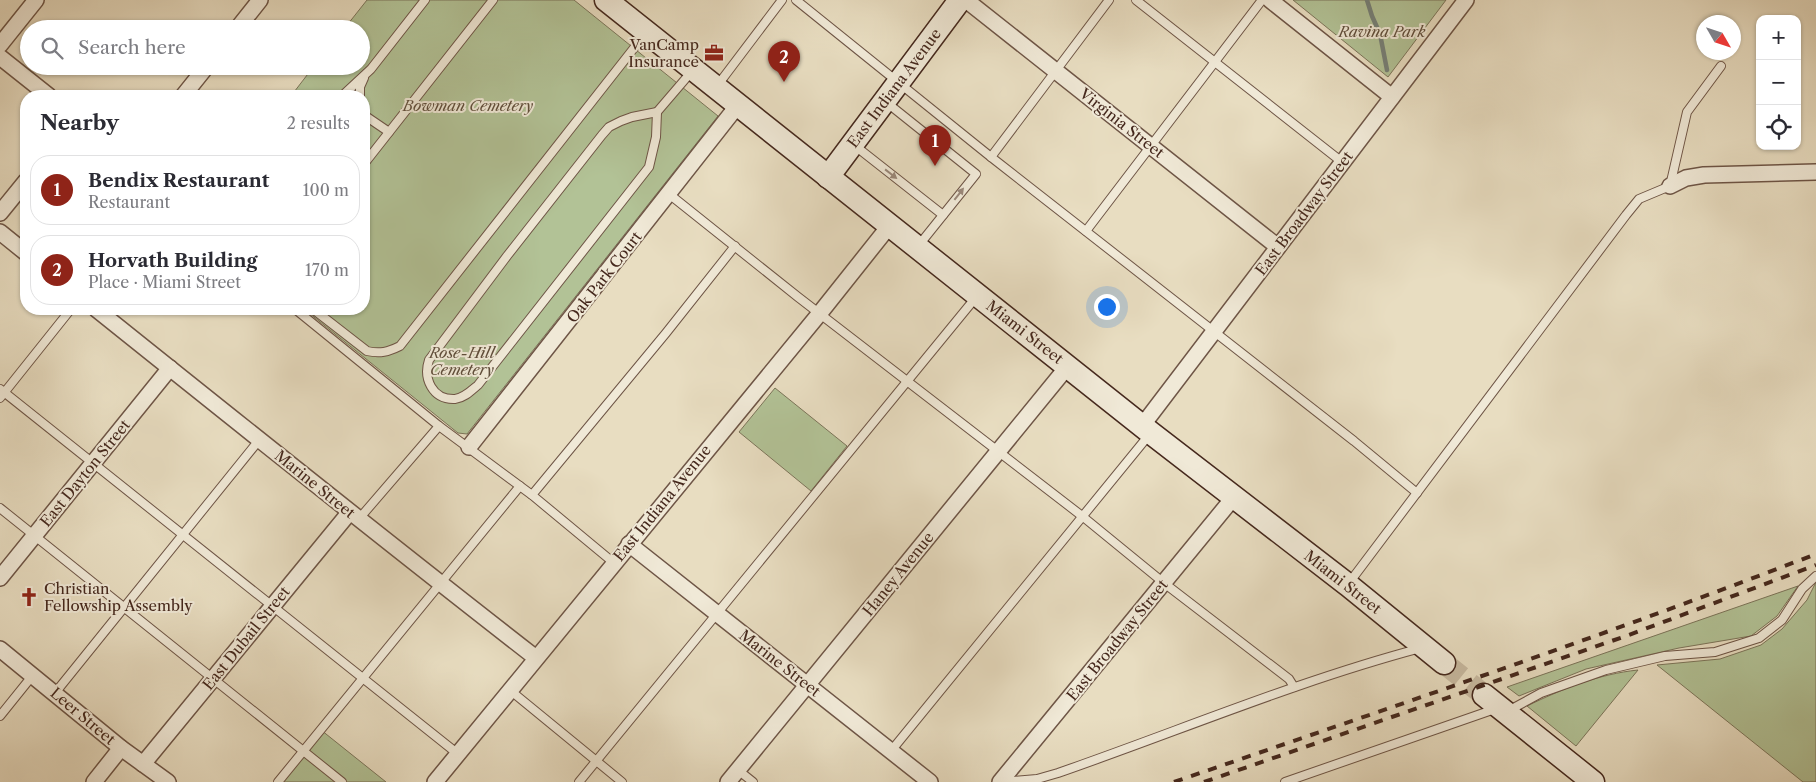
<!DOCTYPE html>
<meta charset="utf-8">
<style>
body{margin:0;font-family:"Libre Caslon Text",serif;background:#f7f7f7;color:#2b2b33}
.controls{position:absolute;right:15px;top:15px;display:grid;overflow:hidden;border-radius:10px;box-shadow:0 1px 4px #0004}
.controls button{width:45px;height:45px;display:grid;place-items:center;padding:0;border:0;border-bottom:1px solid #e1e1e2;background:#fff;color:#2b2b33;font:25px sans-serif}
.compass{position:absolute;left:1696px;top:15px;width:45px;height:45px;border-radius:50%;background:#fff;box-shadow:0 1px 4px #0004;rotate:129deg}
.you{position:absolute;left:1106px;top:306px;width:18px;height:18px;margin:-12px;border:4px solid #fff;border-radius:50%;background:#1a73e8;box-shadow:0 0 0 8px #1a73e833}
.badge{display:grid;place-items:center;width:32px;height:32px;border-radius:50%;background:#8f2418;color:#fff;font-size:16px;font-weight:700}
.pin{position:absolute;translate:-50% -41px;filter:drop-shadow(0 1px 2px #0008)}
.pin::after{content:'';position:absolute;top:26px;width:18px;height:15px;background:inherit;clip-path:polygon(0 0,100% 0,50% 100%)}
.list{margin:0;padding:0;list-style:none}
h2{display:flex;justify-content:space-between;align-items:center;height:65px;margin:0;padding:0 20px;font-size:21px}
h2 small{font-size:16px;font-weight:400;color:#7c7c81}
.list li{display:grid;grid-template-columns:32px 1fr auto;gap:15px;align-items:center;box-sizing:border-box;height:70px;margin:0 10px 10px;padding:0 10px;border:1px solid #e1e1e2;border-radius:20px}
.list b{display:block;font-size:19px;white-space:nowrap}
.list p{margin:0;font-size:16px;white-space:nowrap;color:#7c7c81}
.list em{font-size:16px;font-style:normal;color:#7c7c81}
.icon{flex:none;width:28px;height:28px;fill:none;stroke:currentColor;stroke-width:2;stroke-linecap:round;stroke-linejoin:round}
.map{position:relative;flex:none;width:1816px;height:782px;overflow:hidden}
.search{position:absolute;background:#fff;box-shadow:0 1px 4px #0004;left:20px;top:20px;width:350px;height:55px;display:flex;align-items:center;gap:12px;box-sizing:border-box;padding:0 18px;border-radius:28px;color:#7c7c81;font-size:19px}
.panel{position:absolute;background:#fff;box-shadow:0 1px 4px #0004;left:20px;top:90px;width:350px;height:225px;border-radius:20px}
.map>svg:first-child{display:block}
</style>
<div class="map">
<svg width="1816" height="782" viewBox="0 0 1816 782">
<rect width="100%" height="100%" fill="#e8ddc1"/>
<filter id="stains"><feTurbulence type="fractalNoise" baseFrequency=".004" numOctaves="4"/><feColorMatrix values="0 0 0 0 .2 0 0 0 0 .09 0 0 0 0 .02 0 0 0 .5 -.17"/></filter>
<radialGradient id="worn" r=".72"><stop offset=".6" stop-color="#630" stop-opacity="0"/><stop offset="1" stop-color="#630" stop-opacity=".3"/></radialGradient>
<g fill="#b2c296" stroke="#7c755a">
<polygon points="367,0 574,0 718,116 467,434 458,433 304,309 364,309 364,96 291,96 314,66 361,66 361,29 344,29"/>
<polygon points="1293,0 1446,0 1388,77"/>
<polygon points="775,388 847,446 811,491 739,432"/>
<polygon points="1816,582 1816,782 1803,782 1657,665 1720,659 1761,645 1782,629 1807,600"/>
<polygon points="1798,586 1777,616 1751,636 1679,648 1586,669 1519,696 1507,687"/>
<path d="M 1638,670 L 1576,746 L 1527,706 C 1562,689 1599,674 1638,670 Z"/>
<polygon points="321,730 386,782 280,782"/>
</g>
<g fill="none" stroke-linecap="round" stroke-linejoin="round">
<polyline stroke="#768078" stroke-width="4.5" points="1367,0 1372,16 1380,34 1387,70"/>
<polyline stroke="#c7b9a0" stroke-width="22" stroke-dasharray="22 11" stroke-linecap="butt" points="1444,663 1484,695"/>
<g stroke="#6e5546" stroke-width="10">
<g id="lane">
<polyline points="796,0 991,157 1354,441 1417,493"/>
<polyline points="1136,0 1342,162"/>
<polyline points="717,86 782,0"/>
<polyline points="342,96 371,69 425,0"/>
<polyline points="360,96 360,87 364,78"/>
<polyline points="886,102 976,174 919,245"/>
<path d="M 657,112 L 656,137 L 649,167 L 478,385 C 471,391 464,398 455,399 C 432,400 423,378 429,360 L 507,256 L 602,135 L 609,127 L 621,121 L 632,117 Z"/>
<polyline points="657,112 693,70"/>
<polyline points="364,115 389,132"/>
<polyline points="854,145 943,215"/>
<polyline points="991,157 1109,0"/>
<polyline points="364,164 493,0"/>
<polyline points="669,194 798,297 1082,516 1164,583 1289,679 1294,687"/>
<polyline points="1086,231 1262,0"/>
<polyline points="295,309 439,426 532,495 614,563"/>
<path d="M 313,309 L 367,351 C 380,354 388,352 400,346 L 645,34"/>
<polyline points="0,389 458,754"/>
<polyline points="0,398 71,309"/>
<polyline points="532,495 666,333 735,246"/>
<polyline points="0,508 342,782"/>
<polyline points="358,520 439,426"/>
<polyline points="1349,583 1626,215 1639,199 1670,186 1687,112 1721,66"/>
<polyline points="511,691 622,782"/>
<polyline points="55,693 260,439"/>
<polyline points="1508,711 1541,693 1606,670 1665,656 1715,652 1759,638 1782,620 1802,589 1816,576"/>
<polyline points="0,716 33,675"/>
<polyline points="891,751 1149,435"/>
<polyline points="738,770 753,782"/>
<polyline points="278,782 520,486"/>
<polyline points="579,782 977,296"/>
<path d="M 1002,782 L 1037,779 L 1058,773 C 1179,731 1297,681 1421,648"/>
<polyline points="1285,782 1495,709"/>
</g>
</g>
<g stroke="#6e5546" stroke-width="18">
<g id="street">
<polyline points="966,0 1278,247"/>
<polyline points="1270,0 1392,97"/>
<polyline points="237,29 260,0"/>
<polyline points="0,45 36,0"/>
<polyline points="0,57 49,96"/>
<polyline points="183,96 207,66"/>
<polyline points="1670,186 1686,178 1704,175 1816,172"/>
<polyline points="0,213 26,181"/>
<polyline points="0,232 26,253"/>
<path d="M 96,309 C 242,426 388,543 536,658"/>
<polyline points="1142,426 1466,0"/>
<polyline points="469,447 738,105"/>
<polyline points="629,544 930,782"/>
<polyline points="0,578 170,368"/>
<polyline points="0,649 121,748 168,782"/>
<polyline points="143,764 349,513"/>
<polyline points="94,782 121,748"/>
<polyline points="435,782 820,313 890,225"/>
<polyline points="728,782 1068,366"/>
<polyline points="1000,782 1234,497"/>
</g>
</g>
<g stroke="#45281d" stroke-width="25">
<g id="secondary">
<polyline points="606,0 1151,433 1348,585 1444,663"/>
<polyline points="828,177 960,0"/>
<polyline points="1484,695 1593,782"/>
</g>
</g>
<use href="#lane" stroke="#f0e9d7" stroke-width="8"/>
<use href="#street" stroke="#f0e9d7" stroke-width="15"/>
<use href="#secondary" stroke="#f0e9d7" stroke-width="22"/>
<g stroke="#45281d" stroke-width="4" stroke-dasharray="9 9" stroke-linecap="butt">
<path d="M 1174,782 C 1389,708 1604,636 1816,554"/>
<polyline points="1204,782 1626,636 1816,565"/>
</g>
</g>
<defs><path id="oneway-solid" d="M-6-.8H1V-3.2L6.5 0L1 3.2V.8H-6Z" transform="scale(1.25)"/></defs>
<g fill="#9a887a">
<use href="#oneway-solid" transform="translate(891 174) rotate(38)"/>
<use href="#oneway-solid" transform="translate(959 194) rotate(-52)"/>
</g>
<defs>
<g id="office-bare" transform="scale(1.5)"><path d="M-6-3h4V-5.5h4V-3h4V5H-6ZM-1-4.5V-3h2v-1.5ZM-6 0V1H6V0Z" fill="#8f2418" stroke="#f0e9d7" stroke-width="2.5" paint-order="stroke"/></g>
<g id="church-bare" transform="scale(1.5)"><path d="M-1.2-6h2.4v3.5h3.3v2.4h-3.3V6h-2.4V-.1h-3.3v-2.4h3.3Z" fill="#8f2418" stroke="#f0e9d7" stroke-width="2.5" paint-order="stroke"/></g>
</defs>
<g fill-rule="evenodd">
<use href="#office-bare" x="714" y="53"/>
<use href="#church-bare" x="29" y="597"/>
</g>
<g text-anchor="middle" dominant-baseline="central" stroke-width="4" stroke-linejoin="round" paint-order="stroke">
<g font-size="15" font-style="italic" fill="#604e3b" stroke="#f0e9d7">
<text x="1382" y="31">Ravina Park</text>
<text x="468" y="105">Bowman Cemetery</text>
<text x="462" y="352">Rose-Hill<tspan x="462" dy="17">Cemetery</tspan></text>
</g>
<g font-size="15" fill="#45281d" stroke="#f0e9d7" text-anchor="end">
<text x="699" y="44">VanCamp<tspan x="699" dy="17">Insurance</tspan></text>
<text x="44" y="588" text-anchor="start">Christian<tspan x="44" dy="17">Fellowship Assembly</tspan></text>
</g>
<g font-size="15" fill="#45281d" stroke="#f0e9d7">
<text transform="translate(894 88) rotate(-53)">East Indiana Avenue</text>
<text transform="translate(1122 123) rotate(38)">Virginia Street</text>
<text transform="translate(1304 213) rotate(-53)">East Broadway Street</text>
<text transform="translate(604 277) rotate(-52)">Oak Park Court</text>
<text transform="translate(1025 332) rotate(38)">Miami Street</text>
<text transform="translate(85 473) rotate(-51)">East Dayton Street</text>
<text transform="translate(315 484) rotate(39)">Marine Street</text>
<text transform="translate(662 503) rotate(-51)">East Indiana Avenue</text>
<text transform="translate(898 574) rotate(-51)">Haney Avenue</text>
<text transform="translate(1343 582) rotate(38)">Miami Street</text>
<text transform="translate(246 638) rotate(-51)">East Dubail Street</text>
<text transform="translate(1117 640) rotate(-51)">East Broadway Street</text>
<text transform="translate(780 663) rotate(38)">Marine Street</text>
<text transform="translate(83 716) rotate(40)">Leer Street</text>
</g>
</g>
<rect width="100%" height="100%" filter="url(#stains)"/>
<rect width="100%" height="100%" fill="url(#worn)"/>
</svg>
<div class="controls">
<button>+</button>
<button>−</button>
<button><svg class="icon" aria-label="locate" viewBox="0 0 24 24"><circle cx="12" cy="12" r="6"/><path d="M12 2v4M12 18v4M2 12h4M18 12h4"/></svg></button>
</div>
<svg class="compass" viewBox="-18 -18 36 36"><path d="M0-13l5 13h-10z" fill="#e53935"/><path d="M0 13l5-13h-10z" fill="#7c7c81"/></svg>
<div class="you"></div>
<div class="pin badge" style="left:935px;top:166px">1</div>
<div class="pin badge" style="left:784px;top:82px">2</div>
<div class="search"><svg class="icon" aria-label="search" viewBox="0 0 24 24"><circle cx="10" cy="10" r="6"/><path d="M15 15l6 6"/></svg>Search here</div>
<section class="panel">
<h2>Nearby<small>2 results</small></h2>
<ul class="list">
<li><span class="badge">1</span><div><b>Bendix Restaurant</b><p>Restaurant</p></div><em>100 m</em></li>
<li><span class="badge">2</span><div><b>Horvath Building</b><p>Place · Miami Street</p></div><em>170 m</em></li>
</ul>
</section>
</div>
